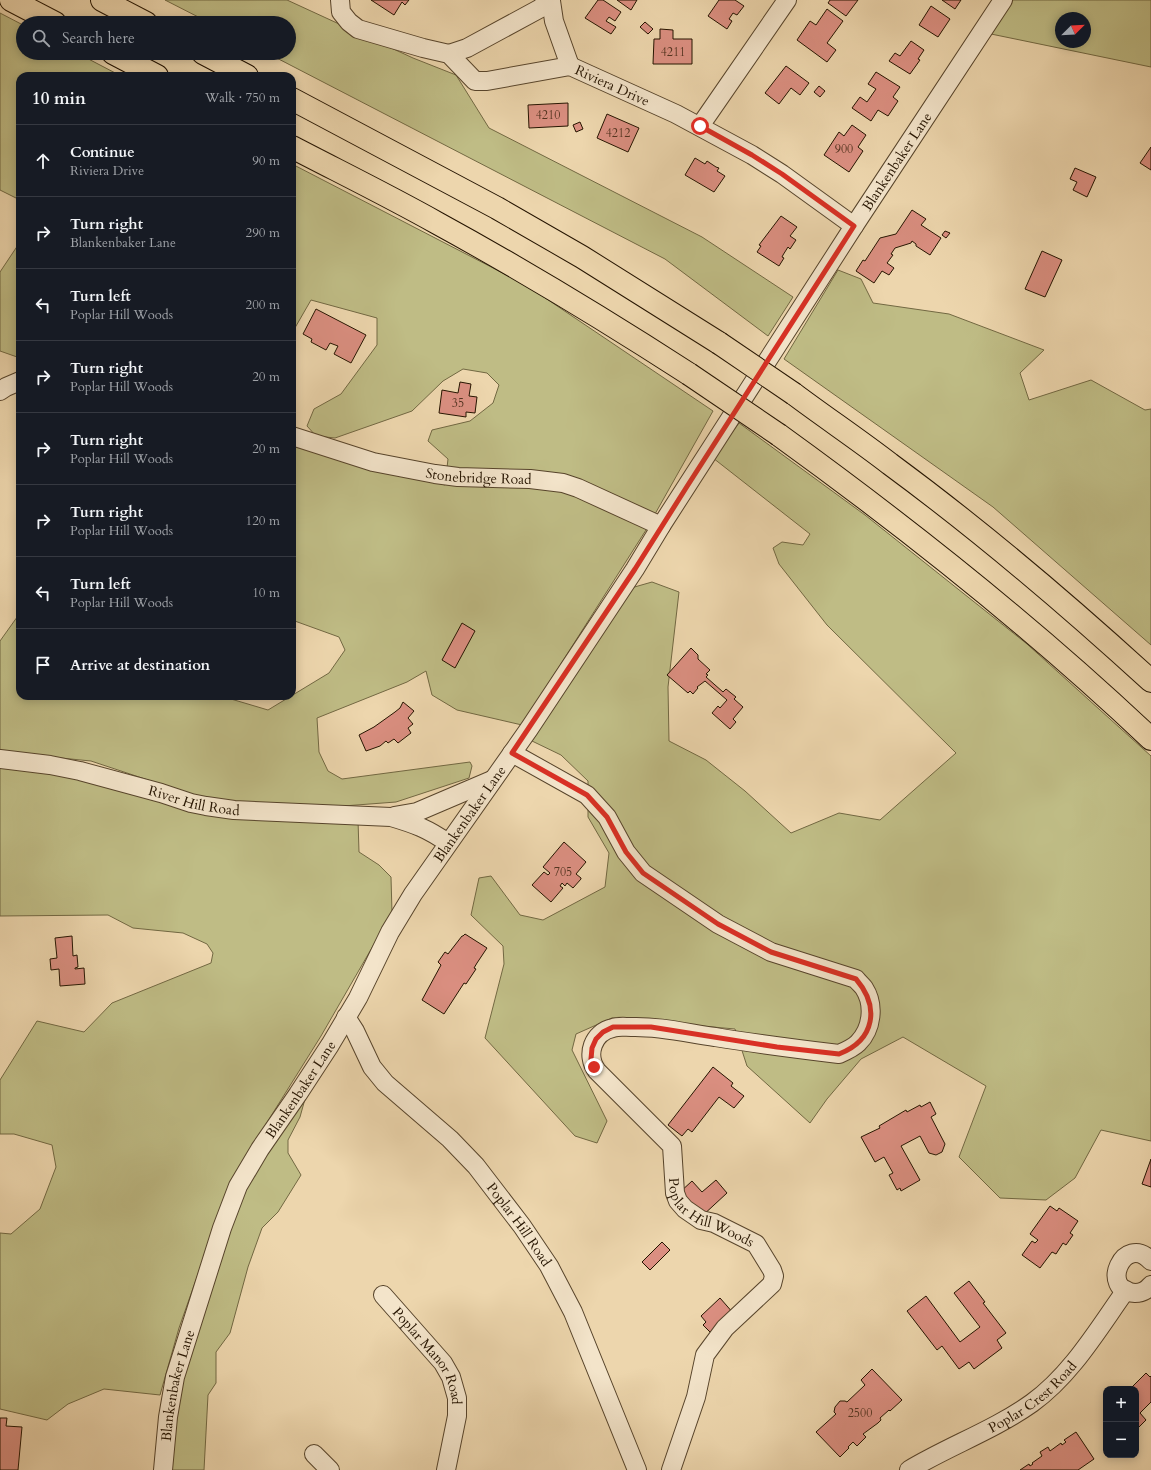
<!DOCTYPE html>
<meta charset="utf-8">
<style>
body{margin:0;font-family:Cardo,serif;background:#242831;color:#f1f3f6}
.controls{position:absolute;right:12px;bottom:12px;display:grid;overflow:hidden;border-radius:8px;box-shadow:0 2px 10px #0003}
.controls button{width:36px;height:36px;display:grid;place-items:center;padding:0;border:0;border-bottom:1px solid #363941;background:#171b24;color:#f1f3f6;font:20px sans-serif}
.compass{position:absolute;left:1055px;top:12px;width:36px;height:36px;border-radius:50%;background:#171b24;box-shadow:0 2px 10px #0003;rotate:66deg}
.stop{position:absolute;width:12px;height:12px;margin:-9px;border:3px solid #d93025;border-radius:50%;background:#fff}
.stop.end{background:#d93025;border-color:#fff;box-shadow:0 1px 4px #0008}
.list{margin:0;padding:0;list-style:none}
h2{display:flex;justify-content:space-between;align-items:center;height:52px;margin:0;padding:0 16px;font-size:17px}
h2 small{font-size:13px;font-weight:400;color:#9ea1a6}
.list li{display:grid;grid-template-columns:26px 1fr auto;gap:12px;align-items:center;box-sizing:border-box;height:72px;padding:0 16px;border-top:1px solid #363941}
.list b{display:block;font-size:15px;white-space:nowrap}
.list p{margin:0;font-size:13px;white-space:nowrap;color:#9ea1a6}
.list em{font-size:13px;font-style:normal;color:#9ea1a6}
.icon{flex:none;width:22px;height:22px;fill:none;stroke:currentColor;stroke-width:2;stroke-linecap:round;stroke-linejoin:round}
.map{position:relative;flex:none;width:1151px;height:1470px;overflow:hidden}
.search{position:absolute;background:#171b24;box-shadow:0 2px 10px #0003;left:16px;top:16px;width:280px;height:44px;display:flex;align-items:center;gap:10px;box-sizing:border-box;padding:0 14px;border-radius:22px;color:#9ea1a6;font-size:15px}
.panel{position:absolute;background:#171b24;box-shadow:0 2px 10px #0003;left:16px;top:72px;width:280px;height:628px;border-radius:12px}
.map>svg:first-child{display:block}
</style>
<div class="map">
<svg width="1151" height="1470" viewBox="0 0 1151 1470">
<rect width="100%" height="100%" fill="#edd6ad"/>
<filter id="stains"><feTurbulence type="fractalNoise" baseFrequency=".005" numOctaves="4"/><feColorMatrix values="0 0 0 0 .2 0 0 0 0 .09 0 0 0 0 .02 0 0 0 .5 -.17"/></filter>
<radialGradient id="worn" r=".72"><stop offset=".6" stop-color="#630" stop-opacity="0"/><stop offset="1" stop-color="#630" stop-opacity=".3"/></radialGradient>
<g fill="#bfbc85" stroke="#726842" fill-rule="evenodd">
<polygon points="165,0 287,0 413,58 456,75 489,128 702,237 793,297 768,336 665,259 267,53 289,53 289,23 210,23"/>
<path d="M 1013,0 L 1151,0 L 1151,67 L 991,34 ZM 1061,18 L 1085,18 L 1085,42 L 1061,42 Z"/>
<polygon points="0,13 23,25 23,53 77,53 121,76 20,76 20,200 0,190"/>
<polygon points="292,164 526,285 713,411 646,530 522,725 457,710 432,695 426,671 407,682 317,718 319,752 328,771 342,779 470,762 472,766 469,778 396,802 317,808 205,799 91,761 0,752 0,641 20,613 20,696 229,696 231,699 268,710 329,673 345,650 339,637 292,620 292,442 333,456 445,485 448,459 428,441 432,430 470,421 493,403 499,385 487,373 463,369 443,381 412,411 335,438 316,436 307,426 314,409 341,394 377,345 377,318 311,300 292,333"/>
<polygon points="20,242 20,358 0,351 0,272"/>
<polygon points="838,270 861,279 873,303 949,314 1044,350 1020,373 1029,400 1091,380 1145,410 1151,409 1151,645 993,507 784,359"/>
<polygon points="739,423 865,515 1027,644 1151,756 1151,1141 1101,1130 1075,1178 1046,1200 1000,1198 959,1157 986,1086 903,1037 861,1059 827,1099 810,1123 747,1066 735,1029 612,1018 576,1034 572,1050 607,1121 597,1143 575,1136 485,1038 504,964 503,946 471,915 479,878 491,876 520,915 543,920 605,887 609,853 588,817 588,781 561,755 532,741 631,588 652,582 679,592 668,687 669,741 706,760 745,791 791,833 839,813 880,820 956,753 827,625 779,564 773,548 782,542 803,545 810,534 713,458"/>
<polygon points="0,764 59,771 153,798 358,820 359,852 379,865 391,877 392,913 321,1036 261,1132 221,1209 179,1328 160,1395 104,1389 68,1404 47,1420 0,1409 0,1233 11,1234 40,1209 56,1167 52,1145 14,1134 0,1134 0,1080 37,1021 84,1032 112,1003 211,963 213,953 207,944 183,933 133,928 108,915 0,916"/>
<polygon points="305,1099 300,1117 288,1140 288,1153 301,1175 278,1212 262,1228 248,1267 230,1333 216,1352 216,1383 208,1395 204,1470 171,1470 176,1401 235,1207 252,1175"/>
</g>
<g fill="#db8f81" stroke="#251400">
<polygon points="371,0 409,0 405,5 402,2 394,15"/>
<polygon points="598,0 603,0 621,12 615,21 609,17 606,21 616,27 611,34 585,18"/>
<polygon points="617,0 637,0 631,10"/>
<polygon points="719,0 735,0 744,6 737,15 733,13 729,19 732,21 727,29 708,16"/>
<polygon points="830,0 858,0 846,16 828,3"/>
<polygon points="942,0 961,0 955,9"/>
<polygon points="931,6 950,19 938,37 919,25"/>
<polygon points="827,9 843,21 827,43 836,50 827,62 797,40 810,21 816,25"/>
<polygon points="645,22 653,29 648,34 640,27"/>
<polygon points="660,29 673,30 673,39 692,39 692,64 653,64 654,39 660,39"/>
<polygon points="911,41 924,50 918,59 920,60 910,74 889,61 895,53 900,56"/>
<polygon points="786,66 809,83 800,95 791,88 779,104 765,93"/>
<polygon points="876,72 900,87 893,97 898,101 888,116 878,110 871,121 852,108 860,97 867,102 876,89 868,84"/>
<polygon points="819,86 825,91 820,97 814,92"/>
<polygon points="568,103 568,126 529,128 528,105"/>
<polygon points="607,114 639,128 628,152 597,138"/>
<polygon points="580,122 583,129 576,132 573,125"/>
<polygon points="852,125 866,135 858,147 863,151 849,172 824,155 839,132 844,136"/>
<polygon points="1151,147 1151,170 1140,163"/>
<polygon points="695,158 705,164 707,161 716,167 719,168 717,171 725,176 714,192 685,175"/>
<polygon points="1075,168 1096,177 1087,197 1073,190 1077,182 1070,179"/>
<polygon points="912,210 926,219 921,225 941,238 930,255 916,246 916,244 912,241 911,243 895,248 891,254 893,255 887,263 894,268 889,275 882,271 874,283 856,271 863,260 865,261 880,238 896,234"/>
<polygon points="781,216 797,227 790,236 796,240 790,249 788,247 783,255 782,257 784,258 779,266 757,252 761,246 759,245"/>
<polygon points="945,231 950,233 946,238 942,235"/>
<polygon points="1042,251 1062,260 1045,297 1025,289"/>
<polygon points="316,309 366,335 351,363 334,354 338,346 330,343 326,350 311,342 312,339 303,334"/>
<polygon points="460,382 471,384 469,396 477,397 475,413 466,412 466,417 439,413 442,390 458,393"/>
<polygon points="462,623 475,631 455,668 442,660"/>
<polygon points="691,648 698,655 698,659 710,670 706,674 708,675 706,677 723,692 726,689 736,697 734,699 743,707 733,719 736,722 730,729 712,713 718,706 720,708 727,700 705,681 697,687 698,688 693,694 690,691 688,693 667,675"/>
<polygon points="403,702 414,711 408,718 413,724 408,728 411,733 398,743 394,739 388,743 386,741 380,746 366,751 359,735 374,727 395,712 400,708"/>
<polygon points="564,842 586,862 576,874 581,878 581,879 573,888 567,883 565,886 562,883 560,886 563,888 551,902 532,885 544,872 548,875 550,873 543,867"/>
<polygon points="465,934 487,948 477,963 474,968 476,969 466,984 464,983 444,1014 422,1000 441,965 438,962 445,952 448,954 462,936 463,936"/>
<polygon points="72,936 73,956 77,955 78,967 75,968 75,969 84,968 85,984 60,986 59,969 51,970 50,959 57,958 55,938"/>
<polygon points="713,1067 733,1083 731,1086 744,1096 734,1108 719,1097 692,1132 688,1129 682,1136 668,1125"/>
<polygon points="930,1102 936,1114 931,1117 945,1144 942,1152 936,1155 929,1153 920,1136 901,1146 920,1180 901,1191 900,1188 897,1190 889,1175 893,1173 884,1157 875,1162 861,1137 880,1128 879,1126 906,1110 907,1112 920,1105 921,1107"/>
<polygon points="1151,1159 1151,1187 1142,1184"/>
<polygon points="716,1180 727,1193 701,1217 679,1193 692,1181 702,1192"/>
<polygon points="1050,1206 1057,1211 1059,1208 1078,1221 1070,1233 1073,1235 1066,1245 1063,1243 1056,1254 1052,1252 1040,1268 1022,1255 1032,1241 1035,1243 1038,1240 1030,1234"/>
<polygon points="662,1242 670,1250 650,1270 642,1262"/>
<polygon points="969,1281 985,1302 983,1303 1006,1333 997,1340 1002,1348 974,1369 969,1362 959,1369 942,1346 937,1350 907,1311 926,1296 960,1342 980,1327 954,1293"/>
<polygon points="720,1298 734,1314 710,1332 703,1325 706,1322 701,1316"/>
<polygon points="872,1369 902,1400 890,1411 889,1410 880,1418 881,1420 878,1423 863,1434 866,1437 857,1446 853,1442 848,1447 849,1448 840,1457 816,1432 836,1414 834,1412 835,1407 840,1401 845,1401 847,1402 865,1385 861,1380"/>
<polygon points="1146,1373 1150,1377 1151,1376 1151,1402 1140,1413 1146,1420 1136,1430 1136,1389 1130,1389"/>
<polygon points="0,1418 7,1418 6,1426 22,1427 18,1470 0,1470"/>
<polygon points="1076,1432 1094,1459 1078,1470 1020,1470 1029,1464 1030,1466 1033,1464 1032,1463 1042,1456 1040,1452 1048,1447 1050,1451 1061,1443 1062,1445 1066,1442 1064,1440"/>
</g>
<g fill="none" stroke-linecap="round" stroke-linejoin="round">
<g stroke="#57442b" stroke-width="20">
<g id="minor">
<path id="s1" d="M 340,0 L 341,12 L 349,22 L 358,29 L 423,48 L 449,54 L 475,81 L 487,81 L 570,66 L 676,114 L 752,155 L 782,174 L 854,226"/>
<polyline points="551,1 554,21 570,66"/>
<polyline points="449,54 467,48 539,9 551,0"/>
<polyline points="700,126 787,0"/>
<polyline points="0,391 6,387 20,381"/>
<path id="s2" d="M 292,436 L 373,462 L 435,474 L 458,477 L 530,479 L 563,483 L 578,488 L 661,526"/>
<path id="s3" d="M 512,753 L 587,795 L 607,817 L 626,852 L 643,873 L 718,924 L 771,952 L 856,979 C 858,982 862,985 864,988 C 875,1005 872,1029 858,1043 C 853,1048 846,1051 839,1054 C 798,1049 757,1044 715,1037 C 687,1033 659,1026 631,1027 C 625,1027 618,1026 613,1028 C 593,1032 585,1055 597,1071 L 672,1146 L 675,1193 L 678,1201 L 685,1209 L 701,1220 L 714,1223 L 756,1244 L 772,1270 L 774,1276 L 772,1284 L 725,1328 L 705,1355 L 696,1397 L 671,1470"/>
<path id="s4" d="M 0,759 L 50,765 L 80,771 L 161,793 L 191,803 L 206,806 L 234,810 L 391,817 C 415,824 428,829 448,843"/>
<polyline points="394,816 417,812 492,780"/>
<path id="s5" d="M 346,1017 L 355,1031 L 372,1067 L 385,1083 L 450,1139 L 476,1166 L 522,1226 L 549,1266 L 573,1312 L 637,1470"/>
<path d="M 1151,1261 C 1124,1232 1098,1291 1135,1293 C 1141,1293 1147,1290 1151,1285"/>
<path id="s6" d="M 383,1295 L 443,1363 L 451,1377 L 457,1398 L 457,1416 L 446,1470"/>
<polyline points="314,1454 330,1470"/>
<path id="s7" d="M 163,1470 L 168,1417 L 175,1377 L 222,1228 L 238,1186 L 260,1149 L 298,1094 L 330,1045 L 358,998 L 390,932 L 413,894 L 529,729 L 635,569 L 661,526 L 854,226 L 1003,0"/>
<path id="s8" d="M 909,1470 C 949,1446 994,1430 1032,1403 C 1072,1374 1098,1329 1126,1290"/>
</g>
</g>
<g stroke="#251400" stroke-width="24">
<g id="highway">
<polyline points="11,0 55,23"/>
<polyline points="102,0 146,23"/>
<polyline points="113,53 157,76"/>
<polyline points="203,53 247,76"/>
<polyline points="292,99 497,208 582,257 719,343"/>
<path d="M 292,147 C 340,172 389,196 437,223 C 523,270 607,321 689,374"/>
<path d="M 794,394 C 826,418 859,440 890,464 C 981,531 1068,605 1151,681"/>
<path d="M 779,435 C 909,529 1034,628 1151,739"/>
</g>
</g>
<use href="#minor" stroke="#f3e4ca" stroke-width="18"/>
<use href="#highway" stroke="#edd6ad" stroke-width="22"/>
<g stroke="#251400" stroke-width="24" stroke-linecap="butt">
<g id="highway-bridge">
<polyline points="719,343 794,394"/>
<polyline points="689,374 779,435"/>
</g>
</g>
<use href="#highway-bridge" stroke="#edd6ad" stroke-width="22"/>
</g>
<g fill="none" stroke-linecap="round" stroke-linejoin="round">
<path stroke="#d93025" stroke-width="5" d="M 594,1067 L 591,1059 L 592,1048 L 596,1039 L 603,1032 L 613,1027 L 651,1027 L 777,1047 L 839,1054 C 875,1040 880,1007 856,979 L 771,952 L 718,924 L 643,873 L 626,852 L 607,817 L 587,795 L 512,753 L 635,569 L 686,488 L 854,226 L 782,174 L 752,155 L 700,126"/>
</g>
<g text-anchor="middle" dominant-baseline="central" stroke-width="3" stroke-linejoin="round" paint-order="stroke">
<g font-size="12" fill="#523320">
<text x="673" y="52">4211</text>
<text x="548" y="115">4210</text>
<text x="618" y="133">4212</text>
<text x="844" y="149">900</text>
<text x="458" y="403">35</text>
<text x="563" y="872">705</text>
<text x="860" y="1413">2500</text>
</g>
<g font-size="14" fill="#251400" stroke="#f3e4ca">
<text stroke="none"><textPath href="#s1" startOffset="311">Riviera Drive</textPath></text>
<text stroke="none"><textPath href="#s7" startOffset="1514">Blankenbaker Lane</textPath></text>
<text stroke="none"><textPath href="#s2" startOffset="192">Stonebridge Road</textPath></text>
<text stroke="none"><textPath href="#s4" startOffset="199">River Hill Road</textPath></text>
<text stroke="none"><textPath href="#s7" startOffset="734">Blankenbaker Lane</textPath></text>
<text stroke="none"><textPath href="#s7" startOffset="410">Blankenbaker Lane</textPath></text>
<text stroke="none"><textPath href="#s3" startOffset="992">Poplar Hill Woods</textPath></text>
<text stroke="none"><textPath href="#s5" startOffset="273">Poplar Hill Road</textPath></text>
<text stroke="none"><textPath href="#s6" startOffset="77">Poplar Manor Road</textPath></text>
<text stroke="none"><textPath href="#s7" startOffset="86">Blankenbaker Lane</textPath></text>
<text stroke="none"><textPath href="#s8" startOffset="144">Poplar Crest Road</textPath></text>
</g>
</g>
<rect width="100%" height="100%" filter="url(#stains)"/>
<rect width="100%" height="100%" fill="url(#worn)"/>
</svg>
<div class="controls">
<button>+</button>
<button>−</button>
</div>
<svg class="compass" viewBox="-18 -18 36 36"><path d="M0-13l5 13h-10z" fill="#e53935"/><path d="M0 13l5-13h-10z" fill="#9ea1a6"/></svg>
<div class="stop" style="left:700px;top:126px"></div>
<div class="stop end" style="left:594px;top:1067px"></div>
<div class="search"><svg class="icon" aria-label="search" viewBox="0 0 24 24"><circle cx="10" cy="10" r="6"/><path d="M15 15l6 6"/></svg>Search here</div>
<section class="panel">
<h2>10 min<small>Walk · 750 m</small></h2>
<ul class="list">
<li><svg class="icon" aria-label="ahead" viewBox="0 0 24 24"><path d="M12 20V5M6 11l6-6 6 6"/></svg><div><b>Continue</b><p>Riviera Drive</p></div><em>90 m</em></li>
<li><svg class="icon" aria-label="right" viewBox="0 0 24 24"><path d="M7 20v-9h11M14 6l5 5-5 5"/></svg><div><b>Turn right</b><p>Blankenbaker Lane</p></div><em>290 m</em></li>
<li><svg class="icon" aria-label="left" viewBox="0 0 24 24"><path d="M17 20v-9H6M10 6l-5 5 5 5"/></svg><div><b>Turn left</b><p>Poplar Hill Woods</p></div><em>200 m</em></li>
<li><svg class="icon" aria-label="right" viewBox="0 0 24 24"><path d="M7 20v-9h11M14 6l5 5-5 5"/></svg><div><b>Turn right</b><p>Poplar Hill Woods</p></div><em>20 m</em></li>
<li><svg class="icon" aria-label="right" viewBox="0 0 24 24"><path d="M7 20v-9h11M14 6l5 5-5 5"/></svg><div><b>Turn right</b><p>Poplar Hill Woods</p></div><em>20 m</em></li>
<li><svg class="icon" aria-label="right" viewBox="0 0 24 24"><path d="M7 20v-9h11M14 6l5 5-5 5"/></svg><div><b>Turn right</b><p>Poplar Hill Woods</p></div><em>120 m</em></li>
<li><svg class="icon" aria-label="left" viewBox="0 0 24 24"><path d="M17 20v-9H6M10 6l-5 5 5 5"/></svg><div><b>Turn left</b><p>Poplar Hill Woods</p></div><em>10 m</em></li>
<li><svg class="icon" aria-label="arrive" viewBox="0 0 24 24"><path d="M6 21V4h12l-3 4 3 4H6"/></svg><div><b>Arrive at destination</b></div></li>
</ul>
</section>
</div>
